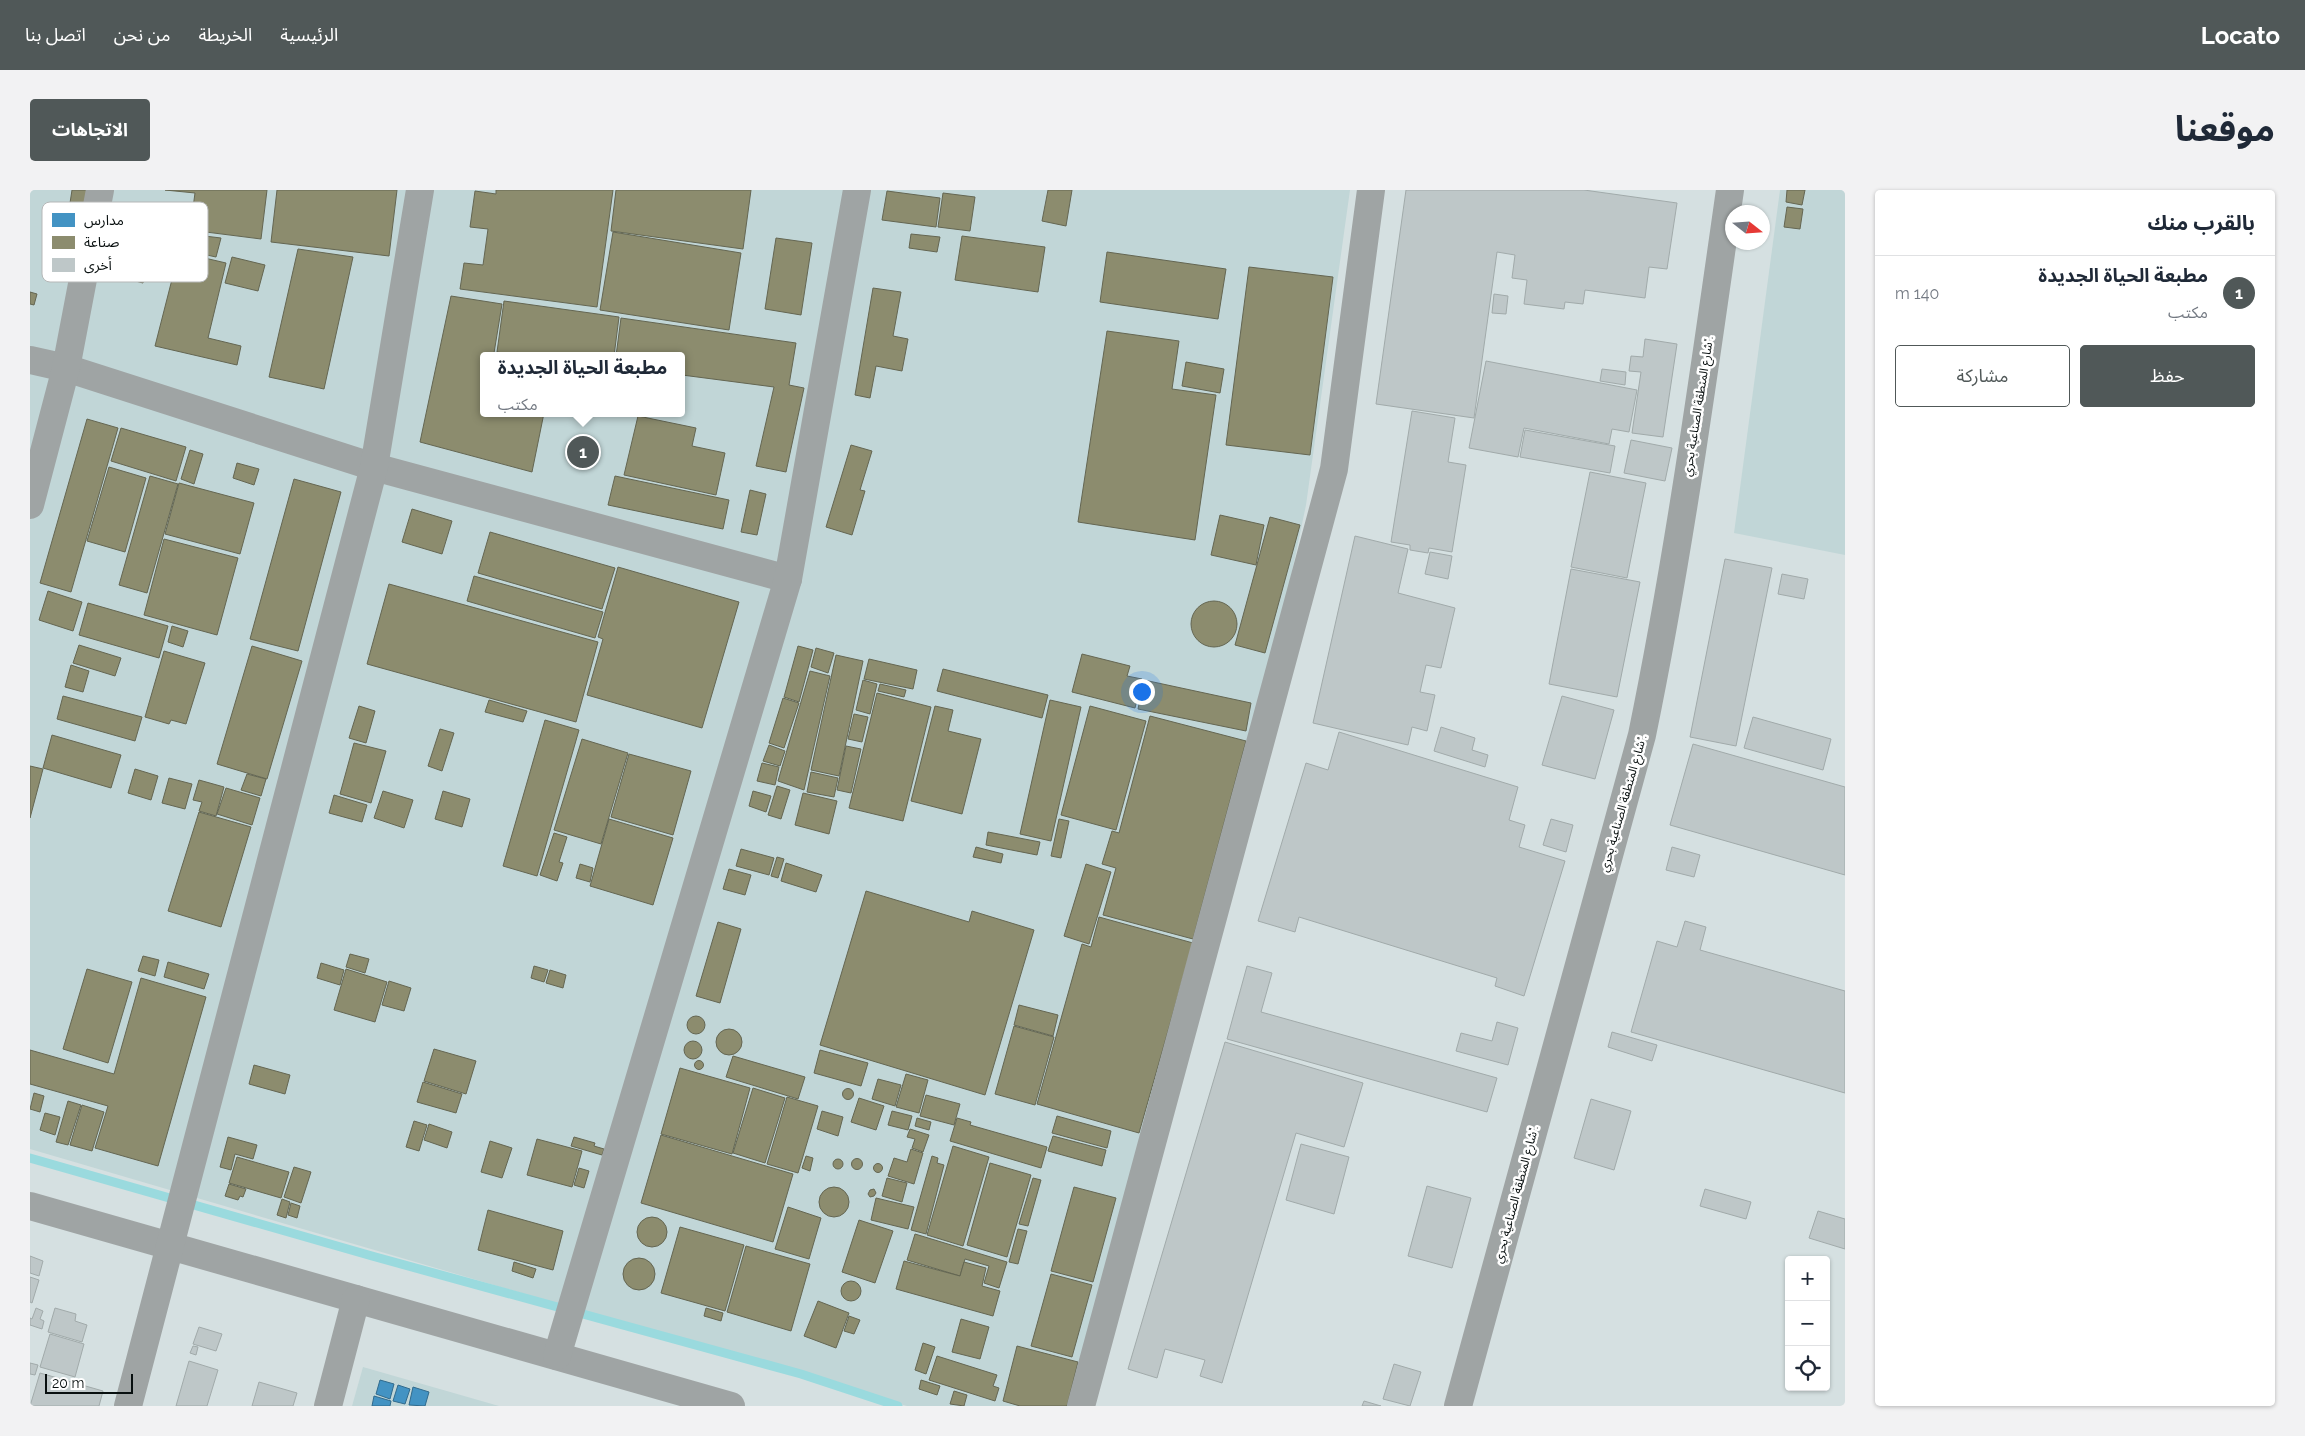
<!DOCTYPE html>
<html lang="ar">
<meta charset="utf-8">
<style>
body{margin:0;font-family:Raleway,"Noto Sans Arabic",sans-serif;background:#f2f2f3;color:#1f2937;direction:rtl}
.controls{position:absolute;right:15px;bottom:15px;display:grid;overflow:hidden;border-radius:5px;box-shadow:0 1px 4px #0004}
.controls button{width:45px;height:45px;display:grid;place-items:center;padding:0;border:0;border-bottom:1px solid #e0e1e3;background:#fff;color:#1f2937;font:25px sans-serif}
.compass{position:absolute;left:1695px;top:15px;width:45px;height:45px;border-radius:50%;background:#fff;box-shadow:0 1px 4px #0004;rotate:107deg}
.scale{position:absolute;left:15px;bottom:12px;width:88px;box-sizing:border-box;padding-left:5px;border:2px solid #080f0f;border-top:0;font-size:14px;line-height:18px;white-space:nowrap;color:#080f0f;-webkit-text-stroke:4px #fff;paint-order:stroke}
.you{position:absolute;left:1111px;top:501px;width:18px;height:18px;margin:-12px;border:4px solid #fff;border-radius:50%;background:#1a73e8;box-shadow:0 0 0 8px #1a73e833}
.badge{display:grid;place-items:center;width:32px;height:32px;border-radius:50%;background:#505858;color:#fff;font-size:16px;font-weight:700}
.pin{position:absolute;translate:-50% -50%;border:2px solid #fff;box-shadow:0 1px 5px #0006}
.popup{position:absolute;left:450px;top:162px;width:205px;height:65px;box-sizing:border-box;display:grid;place-content:center;border-radius:5px;background:#fff;filter:drop-shadow(0 1px 4px #0005);font-size:16px;white-space:nowrap;color:#747a83}
.popup b{font-size:19px;color:#1f2937}
.popup::after{content:'';position:absolute;left:50%;top:100%;margin-left:-10px;border:10px solid transparent;border-top-color:#fff}
.list{margin:0;padding:0;list-style:none}
h2{display:flex;justify-content:space-between;align-items:center;height:65px;margin:0;padding:0 20px;font-size:21px}
h2 small{font-size:16px;font-weight:400;color:#747a83}
.list li{display:grid;grid-template-columns:32px 1fr auto;gap:15px;align-items:center;box-sizing:border-box;height:75px;padding:0 20px;border-top:1px solid #e0e1e3}
.list b{display:block;font-size:19px;white-space:nowrap}
.list p{margin:0;font-size:16px;white-space:nowrap;color:#747a83}
.list em{font-size:16px;font-style:normal;color:#747a83}
.actions{display:flex;gap:10px;padding:15px 20px}
.actions a{flex:1;padding:11px 0;border:1px solid #505858;border-radius:5px;text-align:center;font-size:18px;color:#505858}
.actions .main{background:#505858;color:#fff}
.icon{flex:none;width:28px;height:28px;fill:none;stroke:currentColor;stroke-width:2;stroke-linecap:round;stroke-linejoin:round}
.map{position:relative;flex:none;width:1815px;height:1216px;overflow:hidden;direction:ltr;border-radius:5px}
header{display:flex;align-items:center;gap:30px;box-sizing:border-box;height:70px;padding:0 25px;background:#505858;color:#fff}
header strong{font-size:24px}
nav{display:flex;gap:28px;margin-inline-start:auto;font-size:18px}
.intro{display:flex;align-items:center;justify-content:space-between;box-sizing:border-box;height:120px;padding:0 30px}
h1{margin:0;font-size:35px}
.button{padding:12px 22px;border-radius:5px;background:#505858;color:#fff;font-size:18px;font-weight:700}
main{display:flex;gap:30px;padding:0 30px}
aside{flex:1;background:#fff;border-radius:5px;box-shadow:0 1px 4px #0004}
.map>svg:first-child{display:block}
</style>
<header>
<strong>Locato</strong>
<nav><a>الرئيسية</a><a>الخريطة</a><a>من نحن</a><a>اتصل بنا</a></nav>
</header>
<div class="intro"><h1>موقعنا</h1><a class="button">الاتجاهات</a></div>
<main>
<aside>
<h2>بالقرب منك<small></small></h2>
<ul class="list">
<li><span class="badge">1</span><div><b>مطبعة الحياة الجديدة</b><p>مكتب</p></div><em>140 m</em></li>
</ul>
<div class="actions"><a class="main">حفظ</a><a>مشاركة</a></div>
</aside>
<div class="map">
<svg width="1815" height="1216" viewBox="0 0 1815 1216">
<rect width="100%" height="100%" fill="#d5e0e1"/>
<g fill="#c1d6d7" fill-rule="evenodd">
<path d="M 0,0 L 1320,0 L 1276,315 L 1224,563 L 1054,1216 L 877,1216 L 0,959 ZM 454,166 L 652,166 L 652,223 L 454,223 Z"/>
<polygon points="1750,0 1815,0 1815,365 1704,343"/>
<polygon points="333,1177 469,1216 322,1216"/>
</g>
<g fill="#4393c3" stroke="#316b8d">
<polygon points="350,1190 364,1194 360,1209 346,1204"/>
<polygon points="368,1195 380,1199 375,1214 363,1211"/>
<polygon points="383,1197 399,1202 395,1216 379,1215"/>
<polygon points="344,1206 361,1211 360,1216 342,1216"/>
</g>
<g fill="#8c8c6e" stroke="#646652">
<polygon points="42,0 61,0 59,16 40,13"/>
<polygon points="135,0 237,0 231,49 160,40 165,3"/>
<polygon points="247,0 367,0 359,66 241,52"/>
<polygon points="466,0 583,0 567,117 430,99 434,73 453,75 458,39 440,37 445,1 466,4"/>
<polygon points="586,0 721,0 713,59 581,41"/>
<polygon points="1018,0 1042,0 1036,36 1012,31"/>
<polygon points="1757,0 1775,0 1772,15 1756,12"/>
<polygon points="857,1 910,8 906,37 852,30"/>
<polygon points="913,3 945,7 940,41 908,37"/>
<polygon points="1757,17 1773,19 1770,39 1754,37"/>
<polygon points="108,36 126,41 113,93 94,88"/>
<polygon points="583,42 711,63 699,140 570,120"/>
<polygon points="158,44 191,48 186,67 154,60"/>
<polygon points="881,44 910,47 907,62 879,58"/>
<polygon points="932,46 1015,57 1008,102 925,90"/>
<polygon points="746,48 782,53 771,125 735,119"/>
<polygon points="268,59 323,67 294,199 239,187"/>
<polygon points="149,62 196,73 178,148 211,156 207,175 125,156"/>
<polygon points="1077,62 1196,79 1188,129 1070,112"/>
<polygon points="202,67 235,75 228,101 195,93"/>
<polygon points="1219,77 1303,87 1280,265 1196,255"/>
<polygon points="843,98 871,102 863,146 878,149 872,181 846,176 840,208 825,205"/>
<polygon points="0,102 7,104 4,115 0,114"/>
<polygon points="421,106 472,114 464,163 479,166 454,166 454,223 514,223 502,282 390,252"/>
<polygon points="474,111 589,127 584,166 494,166 467,162"/>
<polygon points="591,128 766,153 759,195 774,198 756,282 726,276 744,197 652,185 652,166 586,166"/>
<polygon points="1077,141 1149,151 1142,199 1186,205 1165,350 1048,332"/>
<polygon points="1156,172 1194,179 1190,203 1152,196"/>
<polygon points="608,226 666,238 662,256 695,263 686,305 594,285"/>
<polygon points="57,229 88,238 41,402 10,393"/>
<polygon points="91,238 156,257 146,291 81,271"/>
<polygon points="821,255 842,261 830,300 835,301 822,345 796,337"/>
<polygon points="160,260 173,264 164,294 151,289"/>
<polygon points="207,273 229,279 224,295 203,288"/>
<polygon points="79,277 116,288 95,362 57,351"/>
<polygon points="120,286 148,294 117,403 89,395"/>
<polygon points="585,286 699,310 693,339 578,315"/>
<polygon points="264,289 311,302 268,461 220,449"/>
<polygon points="149,293 224,313 210,364 135,344"/>
<polygon points="720,300 736,304 727,345 711,342"/>
<polygon points="382,319 422,331 412,364 372,352"/>
<polygon points="1190,325 1234,335 1226,375 1181,365"/>
<polygon points="1240,327 1270,335 1235,463 1205,455"/>
<polygon points="460,342 585,378 572,419 448,383"/>
<polygon points="134,349 208,368 187,445 114,425"/>
<polygon points="588,377 709,412 672,538 557,505 573,449 568,447"/>
<polygon points="444,386 573,422 565,448 437,411"/>
<polygon points="359,394 568,452 546,532 337,474"/>
<polygon points="18,401 52,412 43,441 9,430"/>
<circle cx="1184" cy="434" r="23"/>
<polygon points="58,413 138,436 129,468 49,445"/>
<polygon points="142,436 158,441 153,457 138,452"/>
<polygon points="49,455 91,468 85,486 43,473"/>
<polygon points="222,456 272,471 237,589 187,574"/>
<polygon points="768,456 783,460 769,512 754,507"/>
<polygon points="786,458 804,463 798,483 781,477"/>
<polygon points="134,461 175,473 156,534 141,530 139,534 115,527"/>
<polygon points="1052,464 1100,476 1097,486 1112,489 1105,518 1042,502"/>
<polygon points="806,465 833,471 809,586 781,580"/>
<polygon points="839,469 887,480 883,499 834,489"/>
<polygon points="41,475 59,481 53,502 35,497"/>
<polygon points="913,479 1018,505 1012,528 907,501"/>
<polygon points="780,481 800,486 774,600 748,591"/>
<polygon points="833,490 847,494 840,524 826,520"/>
<polygon points="1114,490 1221,513 1216,541 1108,519"/>
<polygon points="850,494 876,500 874,507 848,501"/>
<polygon points="847,503 901,517 873,631 819,618"/>
<polygon points="33,506 112,527 105,551 27,529"/>
<polygon points="753,508 769,513 754,558 739,553"/>
<polygon points="459,510 497,521 493,532 455,522"/>
<polygon points="1020,510 1051,517 1021,651 990,644"/>
<polygon points="329,516 345,521 336,553 319,548"/>
<polygon points="905,516 923,520 918,541 951,549 932,624 881,611"/>
<polygon points="1060,516 1116,531 1086,640 1031,625"/>
<polygon points="824,524 838,527 832,552 818,549"/>
<polygon points="1120,526 1216,551 1163,749 1073,725 1086,678 1072,674 1082,641 1089,643"/>
<polygon points="515,530 549,540 507,686 473,676"/>
<polygon points="410,539 424,543 412,581 398,576"/>
<polygon points="22,545 91,565 81,598 13,578"/>
<polygon points="552,549 598,563 571,654 524,640"/>
<polygon points="324,553 356,561 341,613 310,604"/>
<polygon points="739,555 755,561 750,576 733,571"/>
<polygon points="816,556 831,559 821,603 807,600"/>
<polygon points="599,564 661,581 643,645 581,627"/>
<polygon points="732,573 749,577 745,595 727,591"/>
<polygon points="0,576 13,579 0,628"/>
<polygon points="105,579 128,586 121,610 98,603"/>
<polygon points="781,582 808,588 804,607 777,602"/>
<polygon points="217,584 236,589 231,606 211,600"/>
<polygon points="139,588 162,594 155,619 132,613"/>
<polygon points="169,590 194,597 186,626 169,621 172,612 163,610"/>
<polygon points="747,596 760,600 751,629 738,625"/>
<polygon points="196,598 230,608 222,635 187,624"/>
<polygon points="353,601 383,610 374,638 344,628"/>
<polygon points="413,601 440,609 432,637 405,629"/>
<polygon points="723,601 741,606 736,622 719,616"/>
<polygon points="773,603 807,611 799,644 765,635"/>
<polygon points="304,605 337,615 332,632 299,623"/>
<polygon points="169,622 221,637 191,737 138,721"/>
<polygon points="579,629 643,648 623,715 560,696"/>
<polygon points="1029,629 1039,631 1031,668 1021,666"/>
<polygon points="958,642 1010,652 1007,665 956,655"/>
<polygon points="524,643 537,647 529,672 533,673 527,691 510,685"/>
<polygon points="946,657 973,664 971,673 943,667"/>
<polygon points="711,659 744,668 739,685 706,676"/>
<polygon points="747,667 754,669 748,688 741,686"/>
<polygon points="756,673 792,685 786,702 751,691"/>
<polygon points="550,674 563,678 560,692 546,688"/>
<polygon points="1056,674 1081,682 1059,754 1034,746"/>
<polygon points="699,679 721,685 715,705 693,699"/>
<polygon points="836,701 939,732 942,721 1004,740 955,905 790,855"/>
<polygon points="1069,727 1163,753 1109,943 1007,914 1052,754 1061,757"/>
<polygon points="688,732 711,739 690,813 666,806"/>
<polygon points="320,764 339,769 335,783 316,777"/>
<polygon points="113,766 129,770 125,786 108,781"/>
<polygon points="138,772 179,784 174,799 134,787"/>
<polygon points="291,773 314,780 310,795 287,788"/>
<polygon points="504,776 518,780 514,792 501,788"/>
<polygon points="57,779 102,792 78,873 33,859"/>
<polygon points="316,779 357,792 345,832 304,820"/>
<polygon points="520,780 536,785 533,798 516,793"/>
<polygon points="111,788 176,807 128,976 65,958 78,916 0,894 0,860 84,884"/>
<polygon points="359,791 381,798 374,821 352,815"/>
<polygon points="989,815 1028,825 1023,846 984,835"/>
<circle cx="666" cy="835" r="9"/>
<polygon points="984,836 1024,847 1005,915 965,904"/>
<circle cx="699" cy="852" r="13"/>
<circle cx="663" cy="860" r="9"/>
<polygon points="404,859 446,871 436,904 394,891"/>
<polygon points="790,860 838,873 831,896 784,883"/>
<polygon points="703,866 775,887 768,909 696,887"/>
<circle cx="669" cy="875" r="4.5"/>
<polygon points="224,875 260,885 255,904 219,894"/>
<polygon points="650,878 720,898 702,964 631,944"/>
<polygon points="876,884 898,890 889,923 866,917"/>
<polygon points="848,889 871,895 865,916 842,909"/>
<polygon points="393,892 432,904 426,923 387,912"/>
<polygon points="723,898 755,908 735,973 703,963"/>
<circle cx="818" cy="904" r="5.5"/>
<polygon points="4,903 14,906 10,922 0,919"/>
<polygon points="896,905 930,914 924,935 890,926"/>
<polygon points="757,907 788,916 768,983 737,974"/>
<polygon points="829,908 854,916 846,940 821,932"/>
<polygon points="38,911 51,915 38,955 26,952"/>
<polygon points="52,915 74,922 62,961 40,955"/>
<polygon points="792,921 813,927 808,946 787,939"/>
<polygon points="862,921 882,926 878,940 858,935"/>
<polygon points="15,923 30,927 25,945 10,940"/>
<polygon points="1027,926 1081,941 1077,958 1022,943"/>
<polygon points="887,928 901,932 899,940 885,936"/>
<polygon points="927,928 941,932 940,935 1017,957 1011,978 920,951"/>
<polygon points="384,931 397,935 389,961 376,957"/>
<polygon points="399,934 422,942 417,958 394,950"/>
<polygon points="880,939 899,945 893,962 882,958 885,949 877,947"/>
<polygon points="631,945 763,984 743,1052 611,1013"/>
<polygon points="1023,946 1076,960 1072,976 1018,961"/>
<polygon points="198,947 227,955 223,969 205,964 201,980 190,977"/>
<polygon points="544,947 565,953 564,956 574,959 572,965 541,956"/>
<polygon points="507,949 552,961 542,997 497,985"/>
<polygon points="460,951 482,958 472,988 451,982"/>
<polygon points="923,956 959,967 933,1056 897,1045"/>
<polygon points="881,959 893,963 884,994 858,986 864,968 877,972"/>
<polygon points="776,966 783,968 780,981 772,978"/>
<polygon points="902,966 908,968 907,973 914,975 896,1044 881,1040"/>
<polygon points="207,967 259,982 251,1008 199,993"/>
<circle cx="827" cy="974" r="5.5"/>
<circle cx="808" cy="974" r="5"/>
<polygon points="960,973 1001,985 977,1067 937,1055"/>
<circle cx="848" cy="978" r="4.5"/>
<polygon points="264,977 281,982 271,1013 254,1007"/>
<polygon points="549,978 559,981 554,998 544,995"/>
<polygon points="857,988 877,993 872,1012 852,1006"/>
<polygon points="1003,988 1011,990 998,1036 989,1034"/>
<polygon points="199,994 216,999 213,1007 210,1006 208,1010 195,1006"/>
<polygon points="1044,997 1086,1008 1063,1092 1021,1081"/>
<circle cx="804" cy="1012" r="15"/>
<polygon points="844,999 846,1003 844,1006 840,1007 838,1004 840,1000"/>
<polygon points="846,1008 884,1017 878,1039 841,1030"/>
<polygon points="252,1009 260,1012 256,1028 247,1025"/>
<polygon points="261,1013 270,1016 267,1028 258,1025"/>
<polygon points="758,1017 791,1028 779,1069 745,1059"/>
<polygon points="458,1020 533,1041 523,1080 448,1060"/>
<circle cx="622" cy="1042" r="15"/>
<polygon points="829,1030 863,1041 845,1093 812,1082"/>
<polygon points="650,1037 714,1055 695,1121 631,1103"/>
<polygon points="988,1039 997,1041 988,1074 979,1072"/>
<polygon points="885,1044 977,1072 969,1098 954,1093 959,1076 935,1069 930,1086 877,1070"/>
<polygon points="716,1056 780,1074 761,1141 697,1122"/>
<circle cx="609" cy="1084" r="16"/>
<polygon points="874,1071 930,1086 934,1072 956,1078 952,1096 970,1101 963,1126 866,1099"/>
<polygon points="484,1072 506,1079 503,1088 482,1081"/>
<polygon points="1021,1084 1062,1095 1042,1167 1001,1156"/>
<circle cx="821" cy="1101" r="10"/>
<polygon points="788,1111 819,1123 806,1158 774,1146"/>
<polygon points="676,1118 693,1123 691,1131 674,1126"/>
<polygon points="819,1126 830,1130 824,1144 814,1141"/>
<polygon points="931,1129 959,1137 950,1169 922,1162"/>
<polygon points="893,1153 905,1157 896,1184 885,1180"/>
<polygon points="987,1156 1048,1172 1037,1216 990,1216 973,1211"/>
<polygon points="907,1166 967,1185 963,1196 969,1198 965,1211 899,1190"/>
<polygon points="891,1190 910,1196 907,1205 889,1199"/>
<polygon points="924,1201 937,1205 934,1216 920,1214"/>
</g>
<g fill="none" stroke-linecap="round" stroke-linejoin="round">
<polyline stroke="#9adade" stroke-width="9" points="0,968 342,1066 771,1184 868,1216"/>
</g>
<g fill="#bec7c8" stroke="#a1aaaa">
<polygon points="1376,0 1554,0 1647,13 1637,79 1619,77 1615,108 1555,100 1553,114 1535,112 1534,119 1494,114 1497,90 1482,88 1485,65 1467,62 1444,228 1346,214"/>
<polygon points="1464,104 1478,106 1476,124 1462,123"/>
<polygon points="1615,149 1647,154 1633,247 1602,243 1611,182 1599,181 1601,166 1613,167"/>
<polygon points="1456,171 1607,200 1599,242 1582,239 1579,254 1494,238 1488,267 1439,258"/>
<polygon points="1572,179 1596,182 1595,195 1570,191"/>
<polygon points="1382,221 1425,228 1418,272 1436,275 1422,362 1399,358 1398,363 1380,360 1380,355 1361,352"/>
<polygon points="1495,240 1585,256 1580,283 1490,267"/>
<polygon points="1601,250 1642,258 1635,291 1594,283"/>
<polygon points="1560,282 1616,293 1597,388 1541,377"/>
<polygon points="1325,346 1378,359 1368,403 1425,418 1411,478 1396,475 1390,502 1405,505 1397,541 1382,537 1378,555 1283,533"/>
<polygon points="1400,362 1422,366 1418,389 1395,384"/>
<polygon points="1695,369 1742,378 1706,556 1660,547"/>
<polygon points="1541,379 1610,392 1587,507 1519,494"/>
<polygon points="1752,384 1778,389 1774,409 1748,404"/>
<polygon points="1532,506 1584,520 1565,589 1512,575"/>
<polygon points="1723,527 1801,549 1793,580 1714,558"/>
<polygon points="1411,537 1445,548 1442,560 1458,565 1455,577 1404,561"/>
<polygon points="1309,542 1488,597 1479,630 1495,635 1489,657 1535,671 1494,806 1465,796 1467,788 1269,727 1265,742 1228,731 1276,573 1298,580"/>
<polygon points="1663,554 1815,597 1815,685 1640,635"/>
<polygon points="1521,629 1543,635 1536,662 1513,655"/>
<polygon points="1642,657 1670,665 1664,687 1636,680"/>
<polygon points="1655,731 1676,737 1670,760 1815,801 1815,903 1601,842 1627,751 1647,757"/>
<polygon points="1217,776 1242,783 1231,822 1467,888 1457,922 1197,849"/>
<polygon points="1467,832 1488,838 1478,875 1426,861 1431,843 1462,851"/>
<polygon points="1582,842 1627,855 1622,871 1578,857"/>
<polygon points="1195,852 1333,893 1314,957 1266,943 1192,1193 1170,1186 1175,1170 1135,1159 1127,1188 1098,1179"/>
<polygon points="1561,909 1601,921 1584,980 1544,968"/>
<polygon points="1271,954 1319,967 1304,1024 1256,1010"/>
<polygon points="1397,996 1441,1008 1422,1078 1378,1066"/>
<polygon points="1675,999 1721,1012 1716,1029 1670,1016"/>
<polygon points="1788,1021 1815,1029 1815,1059 1779,1048"/>
<polygon points="0,1066 13,1071 9,1086 0,1083"/>
<polygon points="0,1087 9,1090 2,1113 0,1112"/>
<polygon points="6,1118 13,1121 10,1129 14,1131 12,1139 0,1135 0,1128 2,1129"/>
<polygon points="25,1118 46,1124 45,1131 57,1135 52,1152 18,1142"/>
<polygon points="169,1137 192,1144 186,1161 163,1154"/>
<polygon points="20,1144 54,1154 45,1187 10,1177"/>
<polygon points="163,1156 168,1157 166,1165 160,1163"/>
<polygon points="159,1171 188,1180 177,1216 146,1216"/>
<polygon points="0,1173 8,1175 5,1185 0,1184"/>
<polygon points="1364,1174 1391,1182 1380,1216 1353,1209"/>
<polygon points="10,1183 73,1201 69,1216 0,1216"/>
<polygon points="229,1192 267,1203 263,1216 222,1216"/>
<polygon points="1334,1211 1351,1216 1332,1216"/>
</g>
<g fill="none" stroke-linecap="round" stroke-linejoin="round">
<g stroke="#9fa4a4" stroke-width="28">
<polyline points="0,170 36,178 344,277 758,389"/>
<polyline points="0,315 36,178 70,0"/>
<polyline points="0,1016 701,1216"/>
<polyline points="527,1166 758,389 827,0"/>
<polyline points="98,1216 344,277 390,0"/>
<polyline points="298,1216 326,1109"/>
<polyline points="1051,1216 1304,279 1341,0"/>
<path d="M 1428,1216 L 1612,545 C 1649,365 1674,182 1700,0"/>
</g>
</g>
<g text-anchor="middle" dominant-baseline="central" stroke-width="5" stroke-linejoin="round" paint-order="stroke">
<g font-size="12" fill="#080f0f" stroke="#fff">
<text transform="translate(1668 217) rotate(-81)">شارع المنطقة الصناعية بحري".</text>
<text transform="translate(1593 614) rotate(-74)">شارع المنطقة الصناعية بحري".</text>
<text transform="translate(1486 1005) rotate(-75)">شارع المنطقة الصناعية بحري".</text>
</g>
</g>
<rect x="12" y="12" width="166" height="80" rx="8" fill="#fff" stroke="#b5b7b7" stroke-width="1"/>
<rect x="22" y="23" width="23" height="14" fill="#4393c3"/>
<rect x="22" y="46" width="23" height="13" fill="#8c8c6e"/>
<rect x="22" y="68" width="23" height="14" fill="#bec7c8"/>
<g font-size="14" fill="#080f0f">
<text x="54" y="35">مدارس</text>
<text x="54" y="57">صناعة</text>
<text x="54" y="80">أخرى</text>
</g>
</svg>
<div class="controls">
<button>+</button>
<button>−</button>
<button><svg class="icon" aria-label="locate" viewBox="0 0 24 24"><circle cx="12" cy="12" r="6"/><path d="M12 2v4M12 18v4M2 12h4M18 12h4"/></svg></button>
</div>
<svg class="compass" viewBox="-18 -18 36 36"><path d="M0-13l5 13h-10z" fill="#e53935"/><path d="M0 13l5-13h-10z" fill="#747a83"/></svg>
<div class="scale">20 m</div>
<div class="you"></div>
<div class="pin badge" style="left:553px;top:262px">1</div>
<div class="popup"><b>مطبعة الحياة الجديدة</b>مكتب</div>
</div>
</main>
